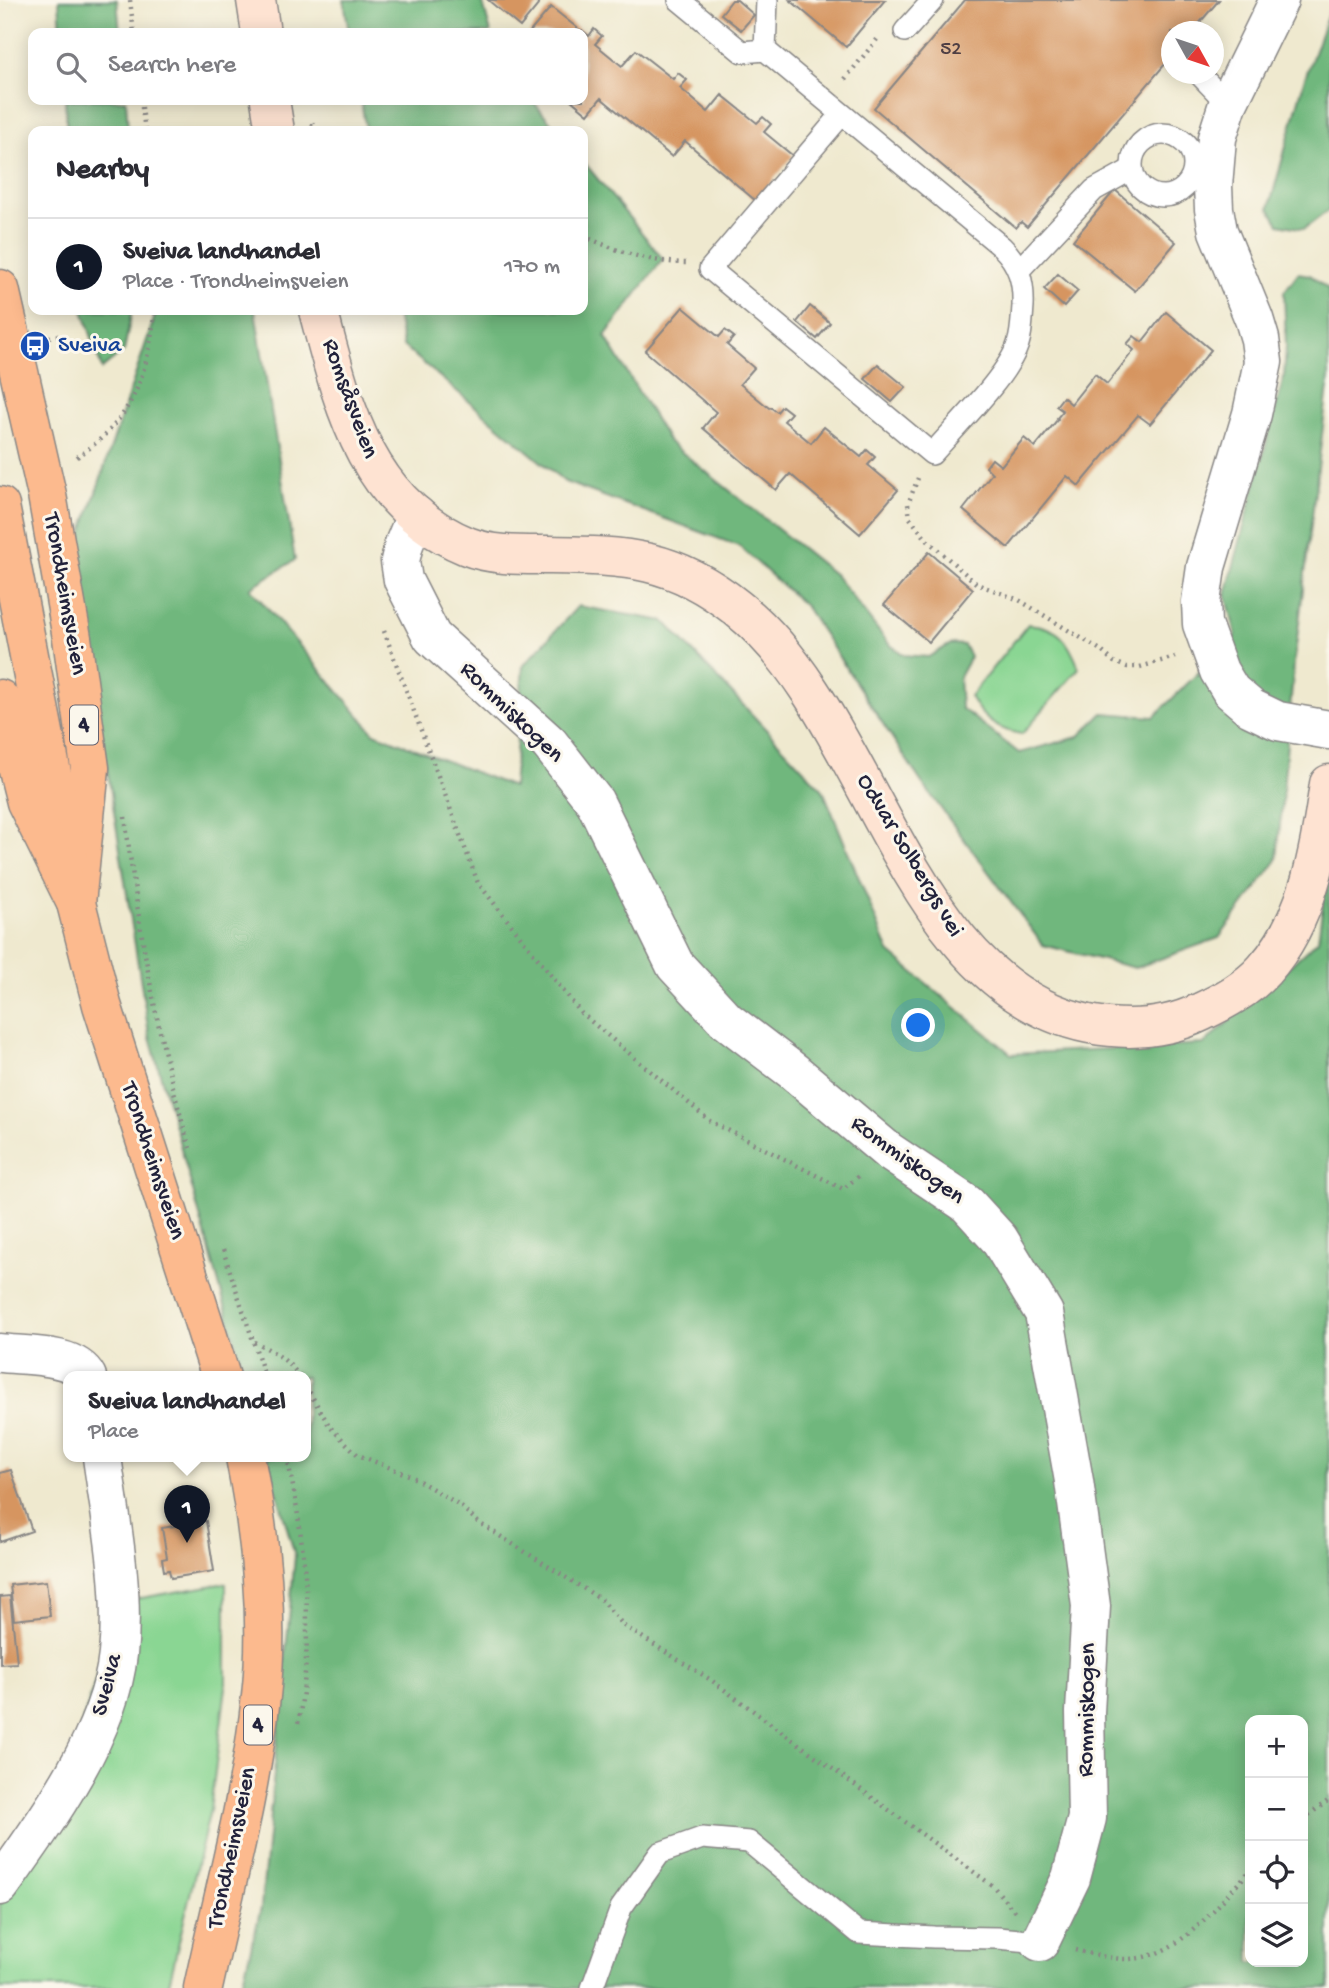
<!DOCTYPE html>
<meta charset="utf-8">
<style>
body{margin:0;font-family:"Gochi Hand",sans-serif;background:#f7f7f7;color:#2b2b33}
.controls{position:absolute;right:21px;bottom:21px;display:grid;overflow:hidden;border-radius:14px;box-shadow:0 4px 18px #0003}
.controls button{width:63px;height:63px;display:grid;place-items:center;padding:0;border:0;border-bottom:2px solid #e1e1e2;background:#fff;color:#2b2b33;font:35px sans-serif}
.compass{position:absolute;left:1161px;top:21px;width:63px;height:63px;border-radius:50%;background:#fff;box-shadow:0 4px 18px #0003;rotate:130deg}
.you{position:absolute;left:919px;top:1026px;width:24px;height:24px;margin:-18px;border:5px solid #fff;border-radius:50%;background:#1a73e8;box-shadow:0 0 0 10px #1a73e833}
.badge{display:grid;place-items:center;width:46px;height:46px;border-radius:50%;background:#111827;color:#fff;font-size:23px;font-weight:700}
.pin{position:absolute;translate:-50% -58px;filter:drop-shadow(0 2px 4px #0008)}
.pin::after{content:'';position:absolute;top:37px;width:24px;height:21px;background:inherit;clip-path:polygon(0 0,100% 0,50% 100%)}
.popup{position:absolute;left:63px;top:1371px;width:248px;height:91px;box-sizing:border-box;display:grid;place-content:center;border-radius:14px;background:#fff;filter:drop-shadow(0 2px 5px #0005);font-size:23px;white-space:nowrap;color:#7c7c81}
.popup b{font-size:26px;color:#2b2b33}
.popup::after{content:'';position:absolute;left:50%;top:100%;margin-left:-14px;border:14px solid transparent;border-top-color:#fff}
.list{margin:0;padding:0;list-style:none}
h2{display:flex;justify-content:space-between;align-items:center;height:91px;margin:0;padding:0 28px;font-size:30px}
h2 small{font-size:23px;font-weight:400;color:#7c7c81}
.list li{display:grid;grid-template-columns:46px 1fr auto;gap:21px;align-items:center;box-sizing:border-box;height:98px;padding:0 28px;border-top:2px solid #e1e1e2}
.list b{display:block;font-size:26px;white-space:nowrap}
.list p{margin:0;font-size:23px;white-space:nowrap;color:#7c7c81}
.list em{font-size:23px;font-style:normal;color:#7c7c81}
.icon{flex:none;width:38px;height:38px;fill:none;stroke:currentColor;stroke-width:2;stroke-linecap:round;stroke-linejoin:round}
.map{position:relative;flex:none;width:1329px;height:1988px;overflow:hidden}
.search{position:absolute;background:#fff;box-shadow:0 4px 18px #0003;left:28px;top:28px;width:560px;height:77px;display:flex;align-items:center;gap:18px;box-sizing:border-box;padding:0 24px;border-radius:14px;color:#7c7c81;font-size:26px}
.panel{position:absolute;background:#fff;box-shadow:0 4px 18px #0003;left:28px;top:126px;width:560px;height:189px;border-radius:14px}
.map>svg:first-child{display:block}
</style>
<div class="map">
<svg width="1329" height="1988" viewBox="0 0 1329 1988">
<rect width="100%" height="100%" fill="#fbf7ec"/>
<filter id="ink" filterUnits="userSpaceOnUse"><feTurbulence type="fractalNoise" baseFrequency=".0143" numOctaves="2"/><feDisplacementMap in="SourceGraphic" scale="14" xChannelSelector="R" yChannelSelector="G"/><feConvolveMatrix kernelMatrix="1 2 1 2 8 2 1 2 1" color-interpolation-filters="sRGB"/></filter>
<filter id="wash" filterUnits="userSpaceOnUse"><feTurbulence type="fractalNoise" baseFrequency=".00686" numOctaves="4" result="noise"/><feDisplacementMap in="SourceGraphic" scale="28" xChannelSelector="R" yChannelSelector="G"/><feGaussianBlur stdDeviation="1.57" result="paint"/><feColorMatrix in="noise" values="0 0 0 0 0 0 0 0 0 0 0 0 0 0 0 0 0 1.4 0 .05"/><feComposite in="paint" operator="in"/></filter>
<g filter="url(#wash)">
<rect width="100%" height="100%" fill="#efe9cf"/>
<g fill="#8ad693" stroke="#567c67" stroke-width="2">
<path d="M 1028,624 C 1060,627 1068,640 1079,668 L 1022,734 C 996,730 982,719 970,696 Z"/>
<polygon points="226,1583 226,1687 210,1810 168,1988 0,1988 0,1886 59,1800 119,1602"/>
</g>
<g fill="#6fb77d" stroke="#486c5c" stroke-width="2" fill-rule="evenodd">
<polygon points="59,0 117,0 120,33 61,33"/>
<polygon points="344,0 482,0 491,33 349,33"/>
<polygon points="1329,11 1329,210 1304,229 1279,224 1269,208 1304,81"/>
<polygon points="65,100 126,100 128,131 67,131"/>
<polygon points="361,100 532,100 558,131 366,131"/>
<polygon points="583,161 663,259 605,336 669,442 835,575 889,644 904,655 928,657 951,644 964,645 970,657 959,677 961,708 1019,753 1078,737 1103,713 1154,717 1236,635 1226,594 1284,377 1286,345 1284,292 1298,273 1310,275 1328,289 1329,378 1294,663 1277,860 1219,938 1135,968 1043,945 922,783 806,607 739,546 565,482 403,346 396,310 583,310"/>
<polygon points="83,310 132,310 124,351 102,369"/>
<path d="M 157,310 L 255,310 L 295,560 L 250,588 L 374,733 L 513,787 L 523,666 L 578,606 L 664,621 L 823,790 L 889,952 L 1011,1054 L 1204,1044 L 1318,940 L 1329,860 L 1329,1988 L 241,1988 L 261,1908 L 295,1556 L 267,1457 L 306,1457 L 306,1377 L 245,1377 L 149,1034 L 74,558 ZM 1250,1720 L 1303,1720 L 1303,1962 L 1250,1962 Z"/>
</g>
<g id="blocks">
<g fill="#d69560">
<polygon points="488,0 534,0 539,4 520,27"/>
<polygon points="732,0 737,0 754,15 741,30 721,14"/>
<polygon points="790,0 885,0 846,47"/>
<polygon points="965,0 1219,0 1192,32 1172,32 1172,56 1027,227 1021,222 1016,228 874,108"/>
<polygon points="551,7 581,31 582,30 589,36 594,29 602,36 595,44 622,66 636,50 673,79 678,73 687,80 680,88 708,112 722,95 757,123 763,117 771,124 764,132 793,156 756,201 685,141 672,157 601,98 588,114 571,100 583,100 583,33 529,33"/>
<polygon points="1115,190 1176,242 1135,291 1073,240"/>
<polygon points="1058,274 1078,291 1064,307 1044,289"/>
<polygon points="810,306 830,323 817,339 797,322"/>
<polygon points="683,307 719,337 725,330 734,337 727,345 754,368 740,384 769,408 770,407 777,412 782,406 791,413 784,421 811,443 824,427 861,457 867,450 875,457 868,465 898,490 860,534 790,474 776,490 703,428 716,412 645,351"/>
<polygon points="1166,312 1211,350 1150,424 1138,415 1079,486 1067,476 1008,548 963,510 992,473 986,467 992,459 1001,466 1024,438 1035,447 1058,419 1057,418 1063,411 1056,406 1063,397 1071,404 1095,374 1107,384 1134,350 1127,344 1134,336 1142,342"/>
<polygon points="878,364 906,387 892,402 865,379"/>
<polygon points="929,552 973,589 929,642 884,605"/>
<polygon points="11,1470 32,1531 0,1542 0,1473"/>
<polygon points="206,1521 214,1571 171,1578 169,1570 164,1571 162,1559 167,1558 162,1528"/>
<polygon points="46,1581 50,1616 14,1620 10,1585"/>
<polygon points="10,1596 17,1663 0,1664 0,1597"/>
</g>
</g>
</g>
<g filter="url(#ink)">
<use href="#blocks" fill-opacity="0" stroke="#888685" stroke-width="2"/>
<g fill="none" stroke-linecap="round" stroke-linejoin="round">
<g stroke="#888685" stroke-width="24">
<g id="lane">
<path d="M 679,0 L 742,52 L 765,50 L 1002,247 C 1019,264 1024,282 1023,306 C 1022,318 1022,332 1018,344 C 1008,376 956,426 932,454 L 710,269 L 842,114"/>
<polyline points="905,31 933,0"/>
<polyline points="765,50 767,0"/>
<polyline points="1199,74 1228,104"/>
<circle cx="1163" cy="165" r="31"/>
<polyline points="1019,270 1094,190 1132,169"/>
<polyline points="592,1988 621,1908 660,1853 702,1838 749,1842 859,1933 934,1937 998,1938 1040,1942"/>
</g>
</g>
<g stroke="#888685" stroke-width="41">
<g id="street">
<polyline points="1279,0 1228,104 1217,138 1213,186 1214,209 1218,231 1254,319 1260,339 1263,362 1252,414 1206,567 1201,602 1202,624 1219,671 1231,691 1251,708 1278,721 1329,730"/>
<polyline points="416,515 404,544 400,561 403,580 432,637 549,743 595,802 675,965 726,1020 793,1071 888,1151 967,1204 999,1239 1044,1313 1074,1481 1091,1606 1085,1712 1087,1818 1071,1878 1040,1942"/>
<path d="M 0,1353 C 25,1356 74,1353 87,1377"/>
<path d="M 0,1886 C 46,1822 110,1734 118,1654 C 125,1590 111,1521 102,1457"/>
</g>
</g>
<g stroke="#888685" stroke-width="41">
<g id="secondary">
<polyline points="256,0 261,33"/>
<polyline points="270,100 275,131"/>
<path d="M 318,310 C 343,405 365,504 467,546 C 492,556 523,555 550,555 C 627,556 673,557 737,608 C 873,714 904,986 1089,1024 C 1126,1031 1166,1029 1201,1012 C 1224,1001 1247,989 1264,970 C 1309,920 1320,848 1329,784"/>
</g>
</g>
<g stroke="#888685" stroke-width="41">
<g id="highway">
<polyline points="0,289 47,495 72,638 90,768 76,903"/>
<polyline points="0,506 68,856"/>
<polyline points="0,699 26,802 76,903 102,1005 221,1377"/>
<path d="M 203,1988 C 224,1891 251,1794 261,1696 C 270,1617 260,1534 245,1457"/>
</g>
</g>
<g stroke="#888685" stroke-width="4.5" stroke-dasharray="2 5" stroke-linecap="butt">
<polyline points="130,0 134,33"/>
<polyline points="845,79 879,37"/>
<polyline points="141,100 145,131"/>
<polyline points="312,123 318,131"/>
<path d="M 583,236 C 619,251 645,262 686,263"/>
<polyline points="49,337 60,335"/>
<path d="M 77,457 C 134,419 147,376 155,310"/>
<polyline points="918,478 908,504 910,518 927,540 977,584 1019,600 1099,649 1114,662 1127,667 1140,667 1175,657"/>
<polyline points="384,631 478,883 581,1013 710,1121 843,1189 861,1174"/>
<path d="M 125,817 C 139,929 157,1040 190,1148"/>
<polyline points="223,1250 265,1377"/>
<path d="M 254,1342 C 272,1350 288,1360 300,1377"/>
<polyline points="306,1386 330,1427 358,1455 411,1476 458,1504 479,1523 602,1600 624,1626 711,1680 993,1886 1015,1912"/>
<path d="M 287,1457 C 306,1545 315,1635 298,1724"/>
<polyline points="1303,1819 1329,1800"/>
<path d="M 1075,1950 C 1091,1954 1107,1958 1123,1959 C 1179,1961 1216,1905 1250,1871"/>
</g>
<use href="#lane" stroke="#fff" stroke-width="21"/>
<use href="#street" stroke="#fff" stroke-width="38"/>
<use href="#secondary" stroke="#fee3d2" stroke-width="38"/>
<use href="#highway" stroke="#fcba8e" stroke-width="38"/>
</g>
</g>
<defs>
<g id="bus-disc" transform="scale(1.575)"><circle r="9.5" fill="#1a4fb4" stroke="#fbf7ec"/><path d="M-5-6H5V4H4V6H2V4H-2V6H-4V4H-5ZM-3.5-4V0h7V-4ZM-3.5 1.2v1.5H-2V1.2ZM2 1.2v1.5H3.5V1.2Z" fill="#fff"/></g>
</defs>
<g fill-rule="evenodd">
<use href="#bus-disc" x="35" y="346"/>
</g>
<g text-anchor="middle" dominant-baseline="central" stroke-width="6" stroke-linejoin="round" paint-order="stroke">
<g font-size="21" fill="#4f3f44">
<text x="951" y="50">52</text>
</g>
<g fill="#fbf7ec" stroke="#636270" stroke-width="2">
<rect x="70" y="705.5" width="28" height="39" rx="5"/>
<rect x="244" y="1705.5" width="28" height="39" rx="5"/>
</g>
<g font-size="23" font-weight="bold" fill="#22223b">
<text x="84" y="725">4</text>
<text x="258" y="1725">4</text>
</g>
<g font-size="24" fill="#164399" stroke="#fbf7ec" text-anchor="start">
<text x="58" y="346">Sveiva</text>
</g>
<g font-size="24" fill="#22223b" stroke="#fbf7ec">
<text transform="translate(349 399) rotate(70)">Romsåsveien</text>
<text transform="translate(64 594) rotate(80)">Trondheimsveien</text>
<text transform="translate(511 713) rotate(44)">Rommiskogen</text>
<text transform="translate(909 856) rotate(59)">Odvar Solbergs vei</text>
<text transform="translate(152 1161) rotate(72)">Trondheimsveien</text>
<text transform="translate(907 1161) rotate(36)">Rommiskogen</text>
<text transform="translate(108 1685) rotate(-75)">Sveiva</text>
<text transform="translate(1088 1710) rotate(-89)">Rommiskogen</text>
<text transform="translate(233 1848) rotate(-78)">Trondheimsveien</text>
</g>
</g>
</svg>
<div class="controls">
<button>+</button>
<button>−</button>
<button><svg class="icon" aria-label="locate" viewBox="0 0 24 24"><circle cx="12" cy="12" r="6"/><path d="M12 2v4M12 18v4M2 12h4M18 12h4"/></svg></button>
<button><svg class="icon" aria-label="layers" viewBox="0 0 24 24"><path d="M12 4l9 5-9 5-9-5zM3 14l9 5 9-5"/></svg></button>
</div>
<svg class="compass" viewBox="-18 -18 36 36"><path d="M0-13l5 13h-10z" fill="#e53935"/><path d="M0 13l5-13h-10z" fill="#7c7c81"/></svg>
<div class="you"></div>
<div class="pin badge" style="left:187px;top:1543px">1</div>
<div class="popup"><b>Sveiva landhandel</b>Place</div>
<div class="search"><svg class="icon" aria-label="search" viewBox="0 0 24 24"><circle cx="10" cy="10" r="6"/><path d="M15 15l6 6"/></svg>Search here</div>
<section class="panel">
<h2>Nearby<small></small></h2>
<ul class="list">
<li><span class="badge">1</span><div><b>Sveiva landhandel</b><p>Place · Trondheimsveien</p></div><em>170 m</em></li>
</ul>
</section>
</div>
